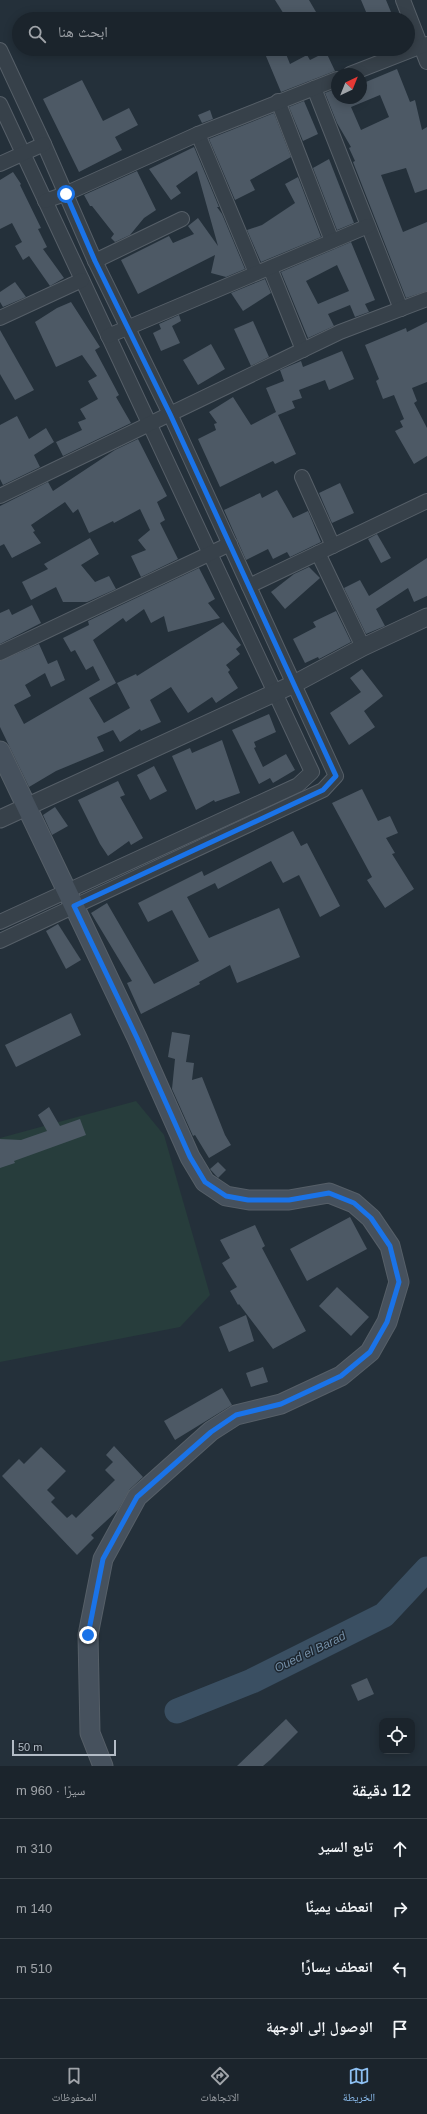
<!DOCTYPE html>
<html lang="ar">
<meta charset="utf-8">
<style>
body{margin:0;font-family:Arial,"Noto Naskh Arabic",sans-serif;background:#242c34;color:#f1f3f6;direction:rtl}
.controls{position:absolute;right:12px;bottom:12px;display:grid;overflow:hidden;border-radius:8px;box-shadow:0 2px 10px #0003}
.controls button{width:36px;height:36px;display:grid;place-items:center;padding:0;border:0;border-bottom:1px solid #394148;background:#1b242c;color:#f1f3f6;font:20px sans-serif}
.compass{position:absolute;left:331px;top:68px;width:36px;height:36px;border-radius:50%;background:#1b242c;box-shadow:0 2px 10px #0003;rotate:43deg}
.scale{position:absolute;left:12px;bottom:10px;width:104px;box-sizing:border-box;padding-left:4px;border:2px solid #b3bcc6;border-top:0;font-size:11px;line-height:14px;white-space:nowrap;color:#b3bcc6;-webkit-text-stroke:3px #1d262f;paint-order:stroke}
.stop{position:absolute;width:12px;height:12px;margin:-9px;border:3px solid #1a73e8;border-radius:50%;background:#fff}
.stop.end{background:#1a73e8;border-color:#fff;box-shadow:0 1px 4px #0008}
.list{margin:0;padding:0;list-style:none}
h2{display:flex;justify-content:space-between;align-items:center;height:52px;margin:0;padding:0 16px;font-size:17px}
h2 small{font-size:13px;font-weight:400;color:#a0a4a9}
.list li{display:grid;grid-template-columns:26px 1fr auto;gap:12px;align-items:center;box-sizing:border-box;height:60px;padding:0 16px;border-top:1px solid #394148}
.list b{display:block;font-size:15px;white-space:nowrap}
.list em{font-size:13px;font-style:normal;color:#a0a4a9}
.icon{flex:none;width:22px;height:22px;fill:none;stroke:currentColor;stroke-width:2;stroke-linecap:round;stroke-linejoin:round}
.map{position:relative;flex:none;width:427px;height:1766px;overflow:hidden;direction:ltr}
.search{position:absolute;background:#1b242c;box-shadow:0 2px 10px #0003;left:12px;right:12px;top:12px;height:44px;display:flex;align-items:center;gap:10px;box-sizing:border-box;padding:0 14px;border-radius:22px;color:#a0a4a9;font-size:15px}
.sheet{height:292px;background:#1b242c}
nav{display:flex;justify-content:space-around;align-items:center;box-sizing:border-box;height:56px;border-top:1px solid #394148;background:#1b242c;font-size:11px;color:#a0a4a9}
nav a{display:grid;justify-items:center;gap:2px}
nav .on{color:#8dbff1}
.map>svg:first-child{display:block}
</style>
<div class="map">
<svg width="427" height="1766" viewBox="0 0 427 1766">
<rect width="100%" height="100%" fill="#24303a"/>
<polygon fill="#273d3c" points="136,1101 164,1135 210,1295 180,1327 0,1362 0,1138"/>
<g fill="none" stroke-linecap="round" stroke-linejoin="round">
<polyline stroke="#3a4f62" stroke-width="25" points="177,1711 252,1681 384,1615 427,1569"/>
</g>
<g fill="#4d5965" fill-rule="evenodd">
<polygon points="275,0 309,0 316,12 305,19 287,19"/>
<polygon points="361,0 386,0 391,12 382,16 384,19 369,19"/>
<polygon points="263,49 284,49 290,64 307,55 310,60 326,52 335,71 281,92"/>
<path d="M 397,69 L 410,102 L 415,100 L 422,130 L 427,127 L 427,189 L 415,193 L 406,168 L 381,175 L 403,232 L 427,222 L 427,291 L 406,298 L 353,162 L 355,161 L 349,148 L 351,147 L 337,123 L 325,93 L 337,88 L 337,98 L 361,98 L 361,84 ZM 380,95 L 389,117 L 361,130 L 351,107 Z"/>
<polygon points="82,80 103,121 129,108 138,125 115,137 122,150 79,172 43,99"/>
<polygon points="304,101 318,134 303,141 289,107"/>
<polygon points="210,110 213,119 202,123 198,115"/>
<polygon points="274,113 291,157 250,180 255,190 235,200 209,139"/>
<polygon points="194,147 219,207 217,207 222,214 245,269 226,277 211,273 215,255 138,294 121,260 169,236 173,243 194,234 188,226 198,218 218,246 197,171 176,186 181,193 171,200 149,169"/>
<polygon points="329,159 354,223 337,230 313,168"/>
<polygon points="137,171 156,210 144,218 130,235 115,242 111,238 114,234 92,206 90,206 84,195"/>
<polygon points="13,172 21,184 20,185 41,228 38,229 47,247 43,249 64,278 50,286 29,256 23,260 15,246 22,242 12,223 0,229 0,180"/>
<polygon points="298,177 321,237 261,262 247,230 262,225 295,203 285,184"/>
<path d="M 351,242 L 375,300 L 365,304 L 369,312 L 355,317 L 350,305 L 328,314 L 334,326 L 308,338 L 281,272 ZM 337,265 L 349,291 L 318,304 L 306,281 Z"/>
<polygon points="265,279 271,293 243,311 231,293"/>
<polygon points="15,282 26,297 3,307 0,302 0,292"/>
<polygon points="71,302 100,347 95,350 119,395 116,397 131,423 63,456 56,442 82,430 78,422 86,419 80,409 98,399 88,381 97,376 82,355 56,367 35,322 57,308"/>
<polygon points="179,315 181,321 172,326 180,343 161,351 153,333 161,329 159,324"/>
<polygon points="253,321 269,357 251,366 234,329"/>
<polygon points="427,322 427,382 412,388 417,401 414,403 427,428 427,456 414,464 395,431 403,427 400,421 404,419 394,395 383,399 376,381 379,379 365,345 406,328 407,332"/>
<polygon points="0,330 34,390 15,400 0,374"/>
<polygon points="211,344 225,369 198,385 183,360"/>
<polygon points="342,351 354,379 329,390 325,380 299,390 302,398 292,401 295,408 278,415 296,454 275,464 273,461 220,487 198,439 216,430 214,424 217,423 209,412 233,397 251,425 276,412 266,388 284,381 280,370 301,361 303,367"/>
<polygon points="17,416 29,439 46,428 54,442 34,455 40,467 3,485 0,479 0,425"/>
<polygon points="138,439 167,496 157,502 165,520 160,523 178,559 141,577 131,556 146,550 138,540 150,530 140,509 114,523 113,521 89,533 78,509 73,513 65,502 31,525 35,531 33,532 41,543 12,558 4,544 0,546 0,506 48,482 53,491 115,450"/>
<polygon points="340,483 354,513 332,523 319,493"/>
<polygon points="277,490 293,518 308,511 321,542 290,557 287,552 273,559 268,549 246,560 224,510 260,493 262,498"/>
<polygon points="377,534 391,558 381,563 368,539"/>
<polygon points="90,538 99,554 81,565 95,582 109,576 116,589 87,602 63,602 56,587 31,600 22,582 48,569 44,564"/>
<polygon points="427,558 427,596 414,602 408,588 376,609 385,626 366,634 344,588 360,580 369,596"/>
<polygon points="309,567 320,578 285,609 271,592 294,574"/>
<polygon points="199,568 215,599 208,603 220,618 168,632 164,616 151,623 144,609 126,622 123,618 93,640 116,683 89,698 104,723 130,708 117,683 136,674 137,676 223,622 241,645 236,649 240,654 226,665 230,670 228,672 238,688 216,703 212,697 188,713 171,687 150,700 161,722 141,731 140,729 120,742 113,730 97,737 104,751 56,771 29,787 0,727 0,661 39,644 48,664 57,660 65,680 51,687 45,673 25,685 31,696 14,705 24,724 100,680 93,666 86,670 75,650 71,652 63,638 89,625 88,621"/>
<polygon points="32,605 41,623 0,644 0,613 9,609 12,615"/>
<polygon points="336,611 351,642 319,659 318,657 305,663 293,639 316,627 313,622"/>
<polygon points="362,669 383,696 364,711 375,727 349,745 330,713 361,692 350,678"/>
<polygon points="269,714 276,732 254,742 256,747 254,748 263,767 286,754 295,770 273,783 270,778 259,784 232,730"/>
<polygon points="222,740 240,793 215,802 214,800 196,810 172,756 190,748 192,753"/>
<polygon points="154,766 167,791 150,800 137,775"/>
<polygon points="118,781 125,795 120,797 143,838 131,845 129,841 108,856 100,844 78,800"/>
<polygon points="362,789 378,821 390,816 398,833 386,838 395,853 392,854 414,889 385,908 367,880 372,877 332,803"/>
<polygon points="55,807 68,826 52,835 43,815"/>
<polygon points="293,831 301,846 307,843 340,906 320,917 299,875 283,883 271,861 218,889 215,883 187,897 209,938 279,908 300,957 237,983 230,965 199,982 200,984 141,1014 127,983 132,981 91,913 107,903 154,984 199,961 172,910 148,922 138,903 202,871 204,876"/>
<polygon points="58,924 81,960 66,969 46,931"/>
<polygon points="71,1013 81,1035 16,1067 5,1045"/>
<polygon points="172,1032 190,1035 186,1062 194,1063 192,1080 202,1077 225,1135 231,1145 209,1158 195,1135 193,1136 172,1089 175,1059 168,1057"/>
<polygon points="49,1107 60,1126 80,1119 86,1135 14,1161 15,1163 0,1168 0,1139 21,1140 47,1131 38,1115"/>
<polygon points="218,1162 226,1170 218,1178 210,1169"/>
<polygon points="350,1217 367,1249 307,1281 290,1249"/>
<polygon points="255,1225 265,1246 262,1248 306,1331 273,1349 239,1304 238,1305 230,1291 237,1287 222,1263 230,1258 220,1240"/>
<polygon points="337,1287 369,1317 351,1336 319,1306"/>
<polygon points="246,1315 254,1341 229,1352 219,1327"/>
<polygon points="263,1367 268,1382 251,1387 246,1373"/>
<polygon points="222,1388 232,1405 175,1440 164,1421"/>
<polygon points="114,1446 143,1477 130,1489 118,1510 91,1535 94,1538 77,1555 2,1476 19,1459 24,1464 41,1447 66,1471 47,1490 55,1498 51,1502 67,1518 72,1514 76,1518 115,1480 105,1470 113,1462 106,1455"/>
<polygon points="367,1678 374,1694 358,1701 351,1685"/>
<polygon points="286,1719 298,1732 270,1760 263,1766 237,1766"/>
</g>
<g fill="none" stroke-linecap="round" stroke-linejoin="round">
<g stroke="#565f68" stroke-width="16">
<g id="minor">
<polyline points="403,0 427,62"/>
<polyline points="0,50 44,144 95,261 170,414 336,776 323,790 0,941"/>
<polyline points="350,74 427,44"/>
<polyline points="314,88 401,309"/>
<polyline points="278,101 332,241"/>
<polyline points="0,104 312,772 298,785 0,922"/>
<polyline points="198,134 256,273"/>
<polyline points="0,164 44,144"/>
<polyline points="45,201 65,194 198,134 337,79"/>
<polyline points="95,261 182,219"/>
<polyline points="270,268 303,350"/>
<polyline points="0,318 82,280"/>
<polyline points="108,336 368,226"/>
<polyline points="302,477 333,546"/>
<polyline points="0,496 340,332 427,299"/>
<polyline points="318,553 363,647"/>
<polyline points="249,586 427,501"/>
<polyline points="0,653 230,544"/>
</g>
</g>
<g stroke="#565f68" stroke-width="19">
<polyline id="tertiary" points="0,819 294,684 363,647 427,617"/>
</g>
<g stroke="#565f68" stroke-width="21">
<polyline id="secondary" points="0,751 137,1038 190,1157 205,1182 226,1196 249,1200 289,1200 329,1193 354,1203 371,1218 390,1246 399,1282 387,1322 370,1352 341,1376 281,1404 236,1415 211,1431 137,1497 103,1559 88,1635 90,1733 103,1766"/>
</g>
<use href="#minor" stroke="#37414a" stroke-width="14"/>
<use href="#tertiary" stroke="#37414a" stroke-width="17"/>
<use href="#secondary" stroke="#46515d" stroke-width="19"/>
</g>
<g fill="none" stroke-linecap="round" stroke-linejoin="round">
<polyline stroke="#1a73e8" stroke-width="5" points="66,194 95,261 170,414 336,776 323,790 74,906 137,1038 190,1157 205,1182 226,1196 248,1200 289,1200 329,1193 354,1203 371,1218 390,1246 399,1282 387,1322 370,1352 341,1376 281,1404 236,1415 211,1432 137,1497 103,1559 88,1635"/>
</g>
<g text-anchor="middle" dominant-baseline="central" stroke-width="3" stroke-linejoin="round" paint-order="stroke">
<g font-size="12" font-style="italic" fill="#7590a8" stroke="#1d262f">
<text transform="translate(310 1652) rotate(-26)">Oued el Barad</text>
</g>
</g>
</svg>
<div class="controls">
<button><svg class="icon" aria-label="locate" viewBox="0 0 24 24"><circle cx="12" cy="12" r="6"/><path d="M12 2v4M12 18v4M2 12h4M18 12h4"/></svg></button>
</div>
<svg class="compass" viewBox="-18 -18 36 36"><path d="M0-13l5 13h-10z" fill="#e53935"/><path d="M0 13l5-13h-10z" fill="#a0a4a9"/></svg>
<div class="scale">50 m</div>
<div class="stop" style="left:66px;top:194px"></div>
<div class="stop end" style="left:88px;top:1635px"></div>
<div class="search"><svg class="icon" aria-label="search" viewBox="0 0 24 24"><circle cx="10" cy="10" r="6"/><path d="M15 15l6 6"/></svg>ابحث هنا</div>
</div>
<section class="sheet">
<h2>12 دقيقة<small>سيرًا · 960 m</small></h2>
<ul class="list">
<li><svg class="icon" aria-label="ahead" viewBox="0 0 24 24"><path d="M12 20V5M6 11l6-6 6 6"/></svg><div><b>تابع السير</b></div><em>310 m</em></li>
<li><svg class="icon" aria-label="right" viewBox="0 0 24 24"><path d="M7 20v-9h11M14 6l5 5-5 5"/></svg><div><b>انعطف يمينًا</b></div><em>140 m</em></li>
<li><svg class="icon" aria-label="left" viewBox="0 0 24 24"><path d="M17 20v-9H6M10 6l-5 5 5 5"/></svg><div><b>انعطف يسارًا</b></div><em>510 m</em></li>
<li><svg class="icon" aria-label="arrive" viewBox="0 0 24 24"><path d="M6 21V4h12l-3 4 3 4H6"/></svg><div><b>الوصول إلى الوجهة</b></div></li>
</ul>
</section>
<nav>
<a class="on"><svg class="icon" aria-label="map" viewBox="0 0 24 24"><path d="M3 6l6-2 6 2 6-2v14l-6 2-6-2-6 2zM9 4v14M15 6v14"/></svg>الخريطة</a>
<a><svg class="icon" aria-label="directions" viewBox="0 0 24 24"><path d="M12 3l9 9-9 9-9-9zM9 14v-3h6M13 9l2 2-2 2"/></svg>الاتجاهات</a>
<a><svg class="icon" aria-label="saved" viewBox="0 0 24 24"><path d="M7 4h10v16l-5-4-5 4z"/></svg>المحفوظات</a>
</nav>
